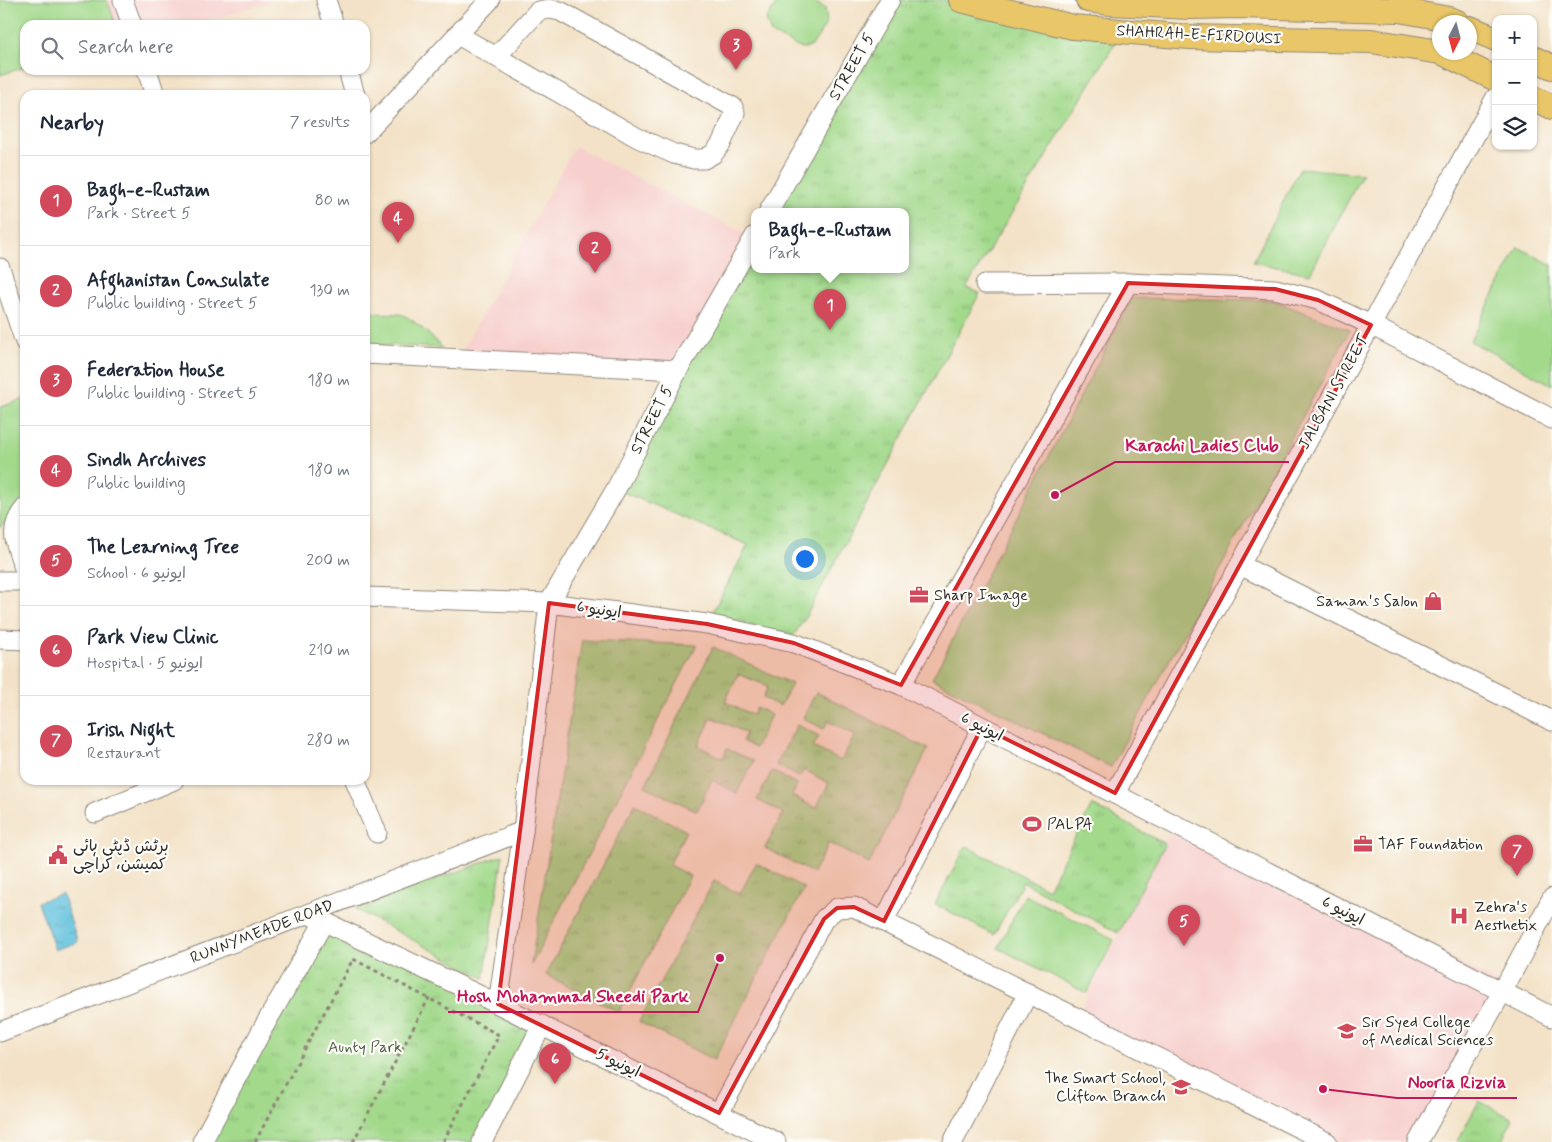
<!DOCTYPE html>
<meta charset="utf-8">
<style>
body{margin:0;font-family:Mynerve,"Playpen Sans Arabic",sans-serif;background:#f2f2f3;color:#1f2937}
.controls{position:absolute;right:15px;top:15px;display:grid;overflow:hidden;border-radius:10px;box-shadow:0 1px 4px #0004}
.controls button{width:45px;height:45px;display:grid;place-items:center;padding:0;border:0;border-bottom:1px solid #e0e1e3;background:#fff;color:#1f2937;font:25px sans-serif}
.compass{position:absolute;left:1432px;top:15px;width:45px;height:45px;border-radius:50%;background:#fff;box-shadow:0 1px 4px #0004;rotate:186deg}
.you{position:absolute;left:804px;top:558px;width:18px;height:18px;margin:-12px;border:4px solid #fff;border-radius:50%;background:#1a73e8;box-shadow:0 0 0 8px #1a73e833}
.badge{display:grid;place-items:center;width:32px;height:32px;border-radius:50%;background:#d1495b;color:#fff;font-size:16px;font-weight:700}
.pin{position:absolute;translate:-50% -41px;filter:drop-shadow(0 1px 2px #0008)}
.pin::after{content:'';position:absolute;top:26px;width:18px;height:15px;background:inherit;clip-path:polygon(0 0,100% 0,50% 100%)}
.popup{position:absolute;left:751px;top:208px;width:158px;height:65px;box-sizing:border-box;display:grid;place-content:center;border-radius:10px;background:#fff;filter:drop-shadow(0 1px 4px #0005);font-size:16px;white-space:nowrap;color:#747a83}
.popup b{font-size:19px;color:#1f2937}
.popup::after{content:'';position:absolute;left:50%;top:100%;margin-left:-10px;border:10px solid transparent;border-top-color:#fff}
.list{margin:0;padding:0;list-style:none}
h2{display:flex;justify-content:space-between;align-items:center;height:65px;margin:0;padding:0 20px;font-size:21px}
h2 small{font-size:16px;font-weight:400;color:#747a83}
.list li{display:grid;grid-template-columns:32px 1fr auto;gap:15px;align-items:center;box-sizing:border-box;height:90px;padding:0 20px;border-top:1px solid #e0e1e3}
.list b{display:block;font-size:19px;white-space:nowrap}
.list p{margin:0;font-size:16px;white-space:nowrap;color:#747a83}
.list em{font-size:16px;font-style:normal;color:#747a83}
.icon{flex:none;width:28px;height:28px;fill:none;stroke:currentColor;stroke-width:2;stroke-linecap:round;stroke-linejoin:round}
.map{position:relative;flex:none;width:1552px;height:1142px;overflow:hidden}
.search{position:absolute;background:#fff;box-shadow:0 1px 4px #0004;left:20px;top:20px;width:350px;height:55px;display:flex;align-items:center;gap:12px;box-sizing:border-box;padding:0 18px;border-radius:15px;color:#747a83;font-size:19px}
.panel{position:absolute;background:#fff;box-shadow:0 1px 4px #0004;left:20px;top:90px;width:350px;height:695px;border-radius:15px}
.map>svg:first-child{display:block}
</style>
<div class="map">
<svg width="1552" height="1142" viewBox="0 0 1552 1142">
<defs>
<pattern id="park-tufts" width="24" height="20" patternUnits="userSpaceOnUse" patternTransform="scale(1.25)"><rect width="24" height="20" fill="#a2d98b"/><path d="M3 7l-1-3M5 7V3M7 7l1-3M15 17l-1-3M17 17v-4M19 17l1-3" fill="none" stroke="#8cba78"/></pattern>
<pattern id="water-ripples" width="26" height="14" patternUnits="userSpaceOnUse" patternTransform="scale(1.25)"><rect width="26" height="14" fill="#60c1de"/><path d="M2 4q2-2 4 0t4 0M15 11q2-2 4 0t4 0" fill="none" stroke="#4f9db4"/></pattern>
</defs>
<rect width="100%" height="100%" fill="#fdfcf7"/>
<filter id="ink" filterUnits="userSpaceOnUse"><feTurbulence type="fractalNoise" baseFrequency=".02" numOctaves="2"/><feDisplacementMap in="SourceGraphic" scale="10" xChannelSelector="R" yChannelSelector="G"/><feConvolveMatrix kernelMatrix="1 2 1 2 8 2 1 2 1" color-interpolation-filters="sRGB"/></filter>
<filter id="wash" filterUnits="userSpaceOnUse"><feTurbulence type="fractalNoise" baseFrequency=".0096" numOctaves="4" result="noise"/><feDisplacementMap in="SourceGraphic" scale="20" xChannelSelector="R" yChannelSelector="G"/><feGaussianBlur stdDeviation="1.12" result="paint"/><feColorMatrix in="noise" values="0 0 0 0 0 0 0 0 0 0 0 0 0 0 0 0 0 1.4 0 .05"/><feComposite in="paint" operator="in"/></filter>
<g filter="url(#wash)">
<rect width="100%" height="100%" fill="#f3e2c7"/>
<g fill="#f7d0ce">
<polygon points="0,0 273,0 196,25 25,25 25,67 0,75"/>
<polygon points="575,146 753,238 680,368 458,358"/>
<polygon points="1177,819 1503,985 1418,1142 1327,1142 1077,1017"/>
</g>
<g fill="#a2d98b" stroke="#66825b">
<polygon points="0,0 107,0 116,25 25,25 25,67 0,75"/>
<polygon points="779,0 809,0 825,8 827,22 812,46 802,49 771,34 766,19"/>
<polygon points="1300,168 1362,174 1310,274 1253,262"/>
<polygon points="1518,247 1552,265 1552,385 1470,341"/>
<polygon points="1132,298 1272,300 1350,330 1111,767 932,679"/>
<path d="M 365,309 C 376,317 391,311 403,315 C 412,318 436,340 442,348 L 365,344 Z"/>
<polygon points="25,399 25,502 0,528 0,407"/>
<polygon points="1025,895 1114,940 1087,993 998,948"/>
</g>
<g fill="url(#park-tufts)" stroke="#66825b">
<polygon points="890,0 962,0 1122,32 966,288 980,293 804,620 793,636 711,615 748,545 616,489 755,234 755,269 905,269 905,211 768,211"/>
<polygon points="582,640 697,645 531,965"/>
<polygon points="713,647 792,684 780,706 763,698 768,686 738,674 725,702 753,715 756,707 771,715 755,748 742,741 746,733 712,717 698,746 723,758 727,749 754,761 737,793 712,780 697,811 645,786"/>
<polygon points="816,692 928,749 869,864 829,843 813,873 765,848 783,813 757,800 772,771 797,784 792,796 816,808 829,783 804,770 799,777 776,765 797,725 819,736 813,747 841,761 855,735 828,721 824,729 803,718"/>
<polygon points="635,804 686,831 669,865 690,876 619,1012 546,975"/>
<polygon points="1092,805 1165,844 1118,933 1023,882 994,935 935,904 966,846 1048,889"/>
<polygon points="503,855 484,978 355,909"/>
<polygon points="756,863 804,888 714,1060 639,1022 714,881 740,894"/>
<polygon points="324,922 542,1026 480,1142 206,1142"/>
<polygon points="1479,1101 1513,1119 1501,1142 1457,1142"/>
</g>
<polygon fill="url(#water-ripples)" stroke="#467684" points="62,894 78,942 55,950 38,902"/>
</g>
<g filter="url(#ink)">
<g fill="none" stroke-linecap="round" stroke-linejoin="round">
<g stroke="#8f8679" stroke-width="21">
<g id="minor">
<polyline points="123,0 132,25"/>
<polyline points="326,0 334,25"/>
<polyline points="458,35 638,138 674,154 694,159 704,159 713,154 721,144 735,113 733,107 560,11 549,9 538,11 496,57"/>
<polyline points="147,70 155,95"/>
<polyline points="348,70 355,95"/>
<polyline points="365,133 490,0"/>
<polyline points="769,211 890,0"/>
<polyline points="0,268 25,342"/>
<polyline points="985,284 1128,283 1275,289 1318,300 1371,325 1552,419"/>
<polyline points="365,354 678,370"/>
<path d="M 25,508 C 6,531 17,546 25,571"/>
<polyline points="1240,565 1552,721"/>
<polyline points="0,581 25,581"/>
<polyline points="365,597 549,603 707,624 794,643 901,685 1552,1017"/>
<polyline points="0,639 25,640"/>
<polyline points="901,685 1128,283"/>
<polyline points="355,780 377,833"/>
<polyline points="1115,793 1496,97"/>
<polyline points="95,813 174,780"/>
<polyline points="308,914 498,1004 776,1142"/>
<polyline points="884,921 982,727"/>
<polyline points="498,1004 523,831 549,603 616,489 678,370 755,236"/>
<polyline points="0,1032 523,831"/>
<polyline points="719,1113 824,919 837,908 854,907 1327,1142"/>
<polyline points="202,1142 263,1028 324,922"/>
<polyline points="482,1142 542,1025"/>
<polyline points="953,1142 1028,993"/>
<polyline points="1418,1142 1502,992 1552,898"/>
</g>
</g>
<g stroke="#8f8679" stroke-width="26">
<g id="major">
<polyline points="961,0 1073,27 1190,37 1371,41 1440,52"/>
<polyline points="1088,0 1111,3 1189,7 1236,6 1399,10 1449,19 1457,22"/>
<polyline points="1470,28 1496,39"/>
<polyline points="1441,52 1496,79"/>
<polyline points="1533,58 1552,67"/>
<polyline points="1533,98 1552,107"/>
</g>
</g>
<g stroke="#8f8679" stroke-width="3" stroke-dasharray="4 4" stroke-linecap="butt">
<polyline points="255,1142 353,959 499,1035 443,1142"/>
<polyline points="353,1142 429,998"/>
</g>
<use href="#minor" stroke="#fff" stroke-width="19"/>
<use href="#major" stroke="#e9c769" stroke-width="24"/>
</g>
</g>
<path fill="#d62828" fill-opacity="0.2" stroke="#d62828" stroke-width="4" stroke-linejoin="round" d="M 1128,283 L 1275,289 L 1318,300 L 1371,325 L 1115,793 L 982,727 L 884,921 L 854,907 L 837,908 L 824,919 L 719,1113 L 498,1004 L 549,603 L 707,624 L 794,643 L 901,685 Z"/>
<defs>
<g id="office-bare" transform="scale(1.5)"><path d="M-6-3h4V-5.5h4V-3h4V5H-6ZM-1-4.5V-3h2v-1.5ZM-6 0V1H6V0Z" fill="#d1495b" stroke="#fdfcf7" stroke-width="2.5" paint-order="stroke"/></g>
<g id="shop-bare" transform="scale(1.5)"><path d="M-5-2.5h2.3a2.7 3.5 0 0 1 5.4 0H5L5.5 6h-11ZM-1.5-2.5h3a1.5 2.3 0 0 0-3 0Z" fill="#d1495b" stroke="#fdfcf7" stroke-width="2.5" paint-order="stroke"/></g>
<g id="stadium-bare" transform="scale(1.5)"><path d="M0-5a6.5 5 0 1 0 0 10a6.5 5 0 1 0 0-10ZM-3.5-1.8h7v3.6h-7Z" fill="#d1495b" stroke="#fdfcf7" stroke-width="2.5" paint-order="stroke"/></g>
<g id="civic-bare" transform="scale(1.5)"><path d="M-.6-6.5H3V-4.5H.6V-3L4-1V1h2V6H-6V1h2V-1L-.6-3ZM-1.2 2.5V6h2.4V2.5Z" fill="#d1495b" stroke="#fdfcf7" stroke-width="2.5" paint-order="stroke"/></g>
<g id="hospital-bare" transform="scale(1.5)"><path d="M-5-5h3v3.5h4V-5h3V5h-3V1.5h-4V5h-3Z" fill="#d1495b" stroke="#fdfcf7" stroke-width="2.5" paint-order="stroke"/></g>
<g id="university-bare" transform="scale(1.5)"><path d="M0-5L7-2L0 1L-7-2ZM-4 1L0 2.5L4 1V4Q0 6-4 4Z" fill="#d1495b" stroke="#fdfcf7" stroke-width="2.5" paint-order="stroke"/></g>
<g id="school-bare" transform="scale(1.5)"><path d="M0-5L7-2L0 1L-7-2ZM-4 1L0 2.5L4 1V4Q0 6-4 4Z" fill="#d1495b" stroke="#fdfcf7" stroke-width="2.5" paint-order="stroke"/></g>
</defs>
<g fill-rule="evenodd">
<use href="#office-bare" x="919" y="595"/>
<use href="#shop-bare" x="1433" y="601"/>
<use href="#stadium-bare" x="1032" y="824"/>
<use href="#office-bare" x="1363" y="844"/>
<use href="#civic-bare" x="58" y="855"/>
<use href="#hospital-bare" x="1459" y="916"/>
<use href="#university-bare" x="1347" y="1031"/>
<use href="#school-bare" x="1181" y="1087"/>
</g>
<g text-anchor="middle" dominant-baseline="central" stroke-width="4.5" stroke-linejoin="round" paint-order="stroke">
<g font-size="16" fill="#2b2b2b" stroke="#fdfcf7">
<text transform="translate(1199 35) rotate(3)">SHAHRAH-E-FIRDOUSI</text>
<text transform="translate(852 67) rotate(-60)">STREET 5</text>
<text transform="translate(1334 392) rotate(-61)">JALBANI STREET</text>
<text transform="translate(652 420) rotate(-63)">STREET 5</text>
<text transform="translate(599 610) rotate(8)">ایونیو 6</text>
<text transform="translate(982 727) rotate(27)">ایونیو 6</text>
<text transform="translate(1343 911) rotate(27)">ایونیو 6</text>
<text transform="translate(262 932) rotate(-21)">RUNNYMEADE ROAD</text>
<text transform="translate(618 1063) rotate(26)">ایونیو 5</text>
</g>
<g font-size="16" fill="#2b2b2b" stroke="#fdfcf7" text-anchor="start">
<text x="934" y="595">Sharp Image</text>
<text x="1418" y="601" text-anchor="end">Saman's Salon</text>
<text x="1047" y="824">PALPA</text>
<text x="1378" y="844">TAF Foundation</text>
<text x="73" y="846">برٹش ڈپٹی ہائی<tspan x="73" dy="18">کمیشن، کراچی</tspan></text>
<text x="1474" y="907">Zehra's<tspan x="1474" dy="18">Aesthetix</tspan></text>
<text x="1362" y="1022">Sir Syed College<tspan x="1362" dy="18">of Medical Sciences</tspan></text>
<text x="1166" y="1078" text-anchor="end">The Smart School,<tspan x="1166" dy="18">Clifton Branch</tspan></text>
</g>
<g font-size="16" fill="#4f5f48" stroke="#fdfcf7">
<text x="365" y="1047">Aunty Park</text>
</g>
</g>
<path fill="none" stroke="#c2185b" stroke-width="2" d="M1055 495L1115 462H1289M720 958L698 1012H448M1323 1089L1397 1098H1517"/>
<g fill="#c2185b" stroke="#fdfcf7" stroke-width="2">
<circle cx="1055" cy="495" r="5"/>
<circle cx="720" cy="958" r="5"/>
<circle cx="1323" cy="1089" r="5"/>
</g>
<g font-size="18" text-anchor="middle" font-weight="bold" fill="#c2185b" stroke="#fdfcf7" stroke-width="4.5" stroke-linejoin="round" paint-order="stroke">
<text x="1202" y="451">Karachi Ladies Club</text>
<text x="573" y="1002">Hosh Mohammad Sheedi Park</text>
<text x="1457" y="1088">Nooria Rizvia</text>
</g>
</svg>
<div class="controls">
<button>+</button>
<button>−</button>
<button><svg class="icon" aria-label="layers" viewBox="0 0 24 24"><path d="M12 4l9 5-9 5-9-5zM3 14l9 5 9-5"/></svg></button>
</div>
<svg class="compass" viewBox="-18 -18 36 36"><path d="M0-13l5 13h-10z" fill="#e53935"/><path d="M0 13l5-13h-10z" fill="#747a83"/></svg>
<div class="you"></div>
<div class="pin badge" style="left:830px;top:330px">1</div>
<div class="popup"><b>Bagh-e-Rustam</b>Park</div>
<div class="pin badge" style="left:595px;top:273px">2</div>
<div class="pin badge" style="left:736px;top:70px">3</div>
<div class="pin badge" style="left:398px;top:243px">4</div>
<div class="pin badge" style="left:1184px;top:946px">5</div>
<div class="pin badge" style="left:555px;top:1084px">6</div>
<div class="pin badge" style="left:1517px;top:876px">7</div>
<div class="search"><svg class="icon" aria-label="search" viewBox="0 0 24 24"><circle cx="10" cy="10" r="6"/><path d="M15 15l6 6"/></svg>Search here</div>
<section class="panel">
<h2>Nearby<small>7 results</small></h2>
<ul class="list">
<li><span class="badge">1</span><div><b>Bagh-e-Rustam</b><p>Park · Street 5</p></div><em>80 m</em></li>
<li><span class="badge">2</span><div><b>Afghanistan Consulate</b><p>Public building · Street 5</p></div><em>130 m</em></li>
<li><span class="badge">3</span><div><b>Federation House</b><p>Public building · Street 5</p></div><em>180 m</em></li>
<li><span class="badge">4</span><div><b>Sindh Archives</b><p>Public building</p></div><em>180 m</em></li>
<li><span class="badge">5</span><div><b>The Learning Tree</b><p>School · ایونیو 6</p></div><em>200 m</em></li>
<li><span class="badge">6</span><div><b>Park View Clinic</b><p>Hospital · ایونیو 5</p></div><em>210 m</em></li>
<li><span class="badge">7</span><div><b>Irish Night</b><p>Restaurant</p></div><em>280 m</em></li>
</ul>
</section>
</div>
